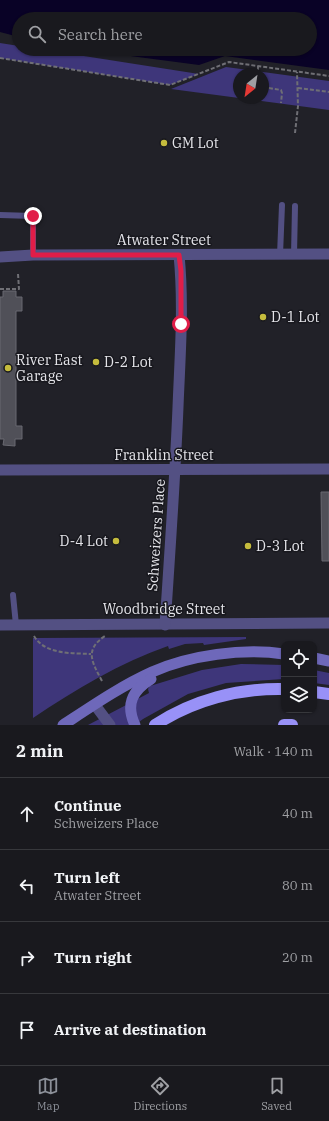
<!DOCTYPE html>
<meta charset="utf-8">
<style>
body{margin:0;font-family:"IBM Plex Serif",serif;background:#26262b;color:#f1f3f6}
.controls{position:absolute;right:12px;bottom:12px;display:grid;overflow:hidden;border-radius:8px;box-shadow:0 1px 3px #0004}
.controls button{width:36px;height:36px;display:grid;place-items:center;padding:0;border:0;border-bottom:1px solid #37383c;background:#19191e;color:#f1f3f6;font:20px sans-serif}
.compass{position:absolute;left:233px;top:68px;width:36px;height:36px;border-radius:50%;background:#19191e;box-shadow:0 1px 3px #0004;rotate:210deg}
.stop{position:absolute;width:12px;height:12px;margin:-9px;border:3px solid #e11d48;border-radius:50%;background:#fff}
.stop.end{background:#e11d48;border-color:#fff;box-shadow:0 1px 4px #0008}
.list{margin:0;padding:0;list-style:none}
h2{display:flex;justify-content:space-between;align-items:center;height:52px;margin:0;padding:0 16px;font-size:17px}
h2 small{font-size:13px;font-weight:400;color:#9fa0a4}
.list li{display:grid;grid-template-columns:26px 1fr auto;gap:12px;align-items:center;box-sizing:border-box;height:72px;padding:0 16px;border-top:1px solid #37383c}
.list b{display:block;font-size:15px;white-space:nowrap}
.list p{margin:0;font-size:13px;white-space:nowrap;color:#9fa0a4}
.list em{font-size:13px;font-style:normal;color:#9fa0a4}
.icon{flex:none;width:22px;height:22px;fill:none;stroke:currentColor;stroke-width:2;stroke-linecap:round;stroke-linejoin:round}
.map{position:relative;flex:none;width:329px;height:725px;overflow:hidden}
.search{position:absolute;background:#19191e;box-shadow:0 1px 3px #0004;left:12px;right:12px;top:12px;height:44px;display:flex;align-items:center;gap:10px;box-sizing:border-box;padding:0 14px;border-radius:22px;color:#9fa0a4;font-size:15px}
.sheet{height:340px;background:#19191e}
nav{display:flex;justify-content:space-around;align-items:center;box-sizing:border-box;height:56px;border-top:1px solid #37383c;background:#19191e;font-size:11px;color:#9fa0a4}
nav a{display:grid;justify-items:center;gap:2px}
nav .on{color:#8c9099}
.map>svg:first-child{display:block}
</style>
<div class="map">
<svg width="329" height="725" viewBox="0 0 329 725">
<rect width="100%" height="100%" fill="#212128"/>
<g fill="#3e367a">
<polygon points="0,43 19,46 19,49 39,49 199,74 170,85 0,58"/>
<polygon points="226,67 329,81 329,110 240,98 263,98 263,74 239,74 239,98 171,89"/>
<path d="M 246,637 L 246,639 L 204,645 L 203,643 L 185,644 L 169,649 L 168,646 C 120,663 76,689 33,718 L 33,638 Z"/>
<polygon points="241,664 284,665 284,679 226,683 188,694 143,719 135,725 88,725 149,693 148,689 150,686 202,670"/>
<polygon points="314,670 329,673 329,685 314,683"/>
</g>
<polygon fill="#090226" points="0,0 329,0 329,70 225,56 199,65 77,49 310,49 310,19 19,19 19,37 0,32"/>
<g fill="#505058" stroke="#686870">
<polygon points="3,291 16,291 16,297 22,297 22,311 16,311 16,426 22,426 22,439 15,439 15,446 3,445 4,439 0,439 0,297 3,297"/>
<polygon points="321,492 329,492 329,561 322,561"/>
</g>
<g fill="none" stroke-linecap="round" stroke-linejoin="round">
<g stroke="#6f6f75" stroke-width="2" stroke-dasharray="4 2" stroke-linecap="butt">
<polyline points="0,58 170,85 229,62 329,76"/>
<polyline points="258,66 258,74"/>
<polyline points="263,87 281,90 282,93 281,103"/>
<polyline points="298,88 329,92"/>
<polyline points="258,100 258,98"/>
<polyline points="295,133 298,106 297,72"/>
<polyline points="0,289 19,289 18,274"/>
<path d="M 34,636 C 45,655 73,653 91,654"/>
<path d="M 102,681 C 92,662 84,650 105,636"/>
</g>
<g stroke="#535083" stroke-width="6">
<polyline points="0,215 33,216 33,255"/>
<polyline points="280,255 282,205"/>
<polyline points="294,255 295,206"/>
<polyline points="13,595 16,625"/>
</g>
<g stroke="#535083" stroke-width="11">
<polyline points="0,625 329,623"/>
<path d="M 165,625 C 170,552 175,479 178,407 C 180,356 184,305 179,255"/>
</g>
<g stroke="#535083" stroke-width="11">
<polyline points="0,257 33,255 329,254"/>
<polyline points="0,470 329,469"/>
<polyline points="95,705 110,725"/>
</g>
<g stroke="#6e68ba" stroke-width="11">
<polyline points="314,658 329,661"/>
<path d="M 63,725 C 92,706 121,686 152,672 C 190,655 243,648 284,654"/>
<path d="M 135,725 C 125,704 133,690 151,679"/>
</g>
<g stroke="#9891f7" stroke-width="12">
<polyline points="314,692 329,694"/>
<path d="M 155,725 C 193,700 239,688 284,689"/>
<polyline points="284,725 292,725"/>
</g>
</g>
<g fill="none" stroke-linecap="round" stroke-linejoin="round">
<polyline stroke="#e11d48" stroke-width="5" points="33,216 33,255 179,255 181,271 181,324"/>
</g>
<g fill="#c5bc3d" stroke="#18181e" stroke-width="1.5">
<circle cx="164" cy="143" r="4"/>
<circle cx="263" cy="317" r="4"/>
<circle cx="96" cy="362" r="4"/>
<circle cx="8" cy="368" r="4"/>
<circle cx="116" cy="541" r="4"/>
<circle cx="248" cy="546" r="4"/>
</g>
<g text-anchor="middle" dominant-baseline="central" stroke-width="3" stroke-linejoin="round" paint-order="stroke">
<g font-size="14" fill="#e4e4e9" stroke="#18181e" text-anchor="start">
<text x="172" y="143">GM Lot</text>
<text x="271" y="317">D-1 Lot</text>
<text x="16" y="360">River East<tspan x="16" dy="16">Garage</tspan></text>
<text x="104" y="362">D-2 Lot</text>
<text x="108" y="541" text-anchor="end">D-4 Lot</text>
<text x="256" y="546">D-3 Lot</text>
</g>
<g font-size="14" fill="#e4e4e9" stroke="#18181e">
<text x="164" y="240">Atwater Street</text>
<text x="164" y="455">Franklin Street</text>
<text transform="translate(156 535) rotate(-86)">Schweizers Place</text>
<text x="164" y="609">Woodbridge Street</text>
</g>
</g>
</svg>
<div class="controls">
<button><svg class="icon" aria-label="locate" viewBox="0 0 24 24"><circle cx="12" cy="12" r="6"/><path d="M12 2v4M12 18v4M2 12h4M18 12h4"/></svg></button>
<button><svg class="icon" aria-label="layers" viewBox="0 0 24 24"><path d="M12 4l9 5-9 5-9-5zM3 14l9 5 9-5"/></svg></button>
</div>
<svg class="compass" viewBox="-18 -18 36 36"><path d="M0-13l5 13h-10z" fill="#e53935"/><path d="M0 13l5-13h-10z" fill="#9fa0a4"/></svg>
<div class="stop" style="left:181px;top:324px"></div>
<div class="stop end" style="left:33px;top:216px"></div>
<div class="search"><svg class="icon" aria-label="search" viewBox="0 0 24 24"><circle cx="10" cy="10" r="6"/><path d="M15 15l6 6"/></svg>Search here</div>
</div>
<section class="sheet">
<h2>2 min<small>Walk · 140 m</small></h2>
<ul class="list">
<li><svg class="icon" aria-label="ahead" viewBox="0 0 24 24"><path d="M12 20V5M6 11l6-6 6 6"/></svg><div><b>Continue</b><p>Schweizers Place</p></div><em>40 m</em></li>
<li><svg class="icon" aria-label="left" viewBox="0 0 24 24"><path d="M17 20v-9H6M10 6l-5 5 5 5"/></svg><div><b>Turn left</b><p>Atwater Street</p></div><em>80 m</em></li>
<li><svg class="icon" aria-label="right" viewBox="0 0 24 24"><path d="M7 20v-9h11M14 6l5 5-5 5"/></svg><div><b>Turn right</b></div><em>20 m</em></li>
<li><svg class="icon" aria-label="arrive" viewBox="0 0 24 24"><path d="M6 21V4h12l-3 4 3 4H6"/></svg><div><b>Arrive at destination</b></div></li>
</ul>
</section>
<nav>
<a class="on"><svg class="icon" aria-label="map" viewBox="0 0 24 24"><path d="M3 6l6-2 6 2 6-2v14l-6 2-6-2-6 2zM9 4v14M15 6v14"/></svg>Map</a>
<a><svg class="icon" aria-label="directions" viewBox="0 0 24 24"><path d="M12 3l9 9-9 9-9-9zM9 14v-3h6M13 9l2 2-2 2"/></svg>Directions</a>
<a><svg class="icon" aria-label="saved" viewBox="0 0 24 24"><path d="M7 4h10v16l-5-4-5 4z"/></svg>Saved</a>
</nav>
